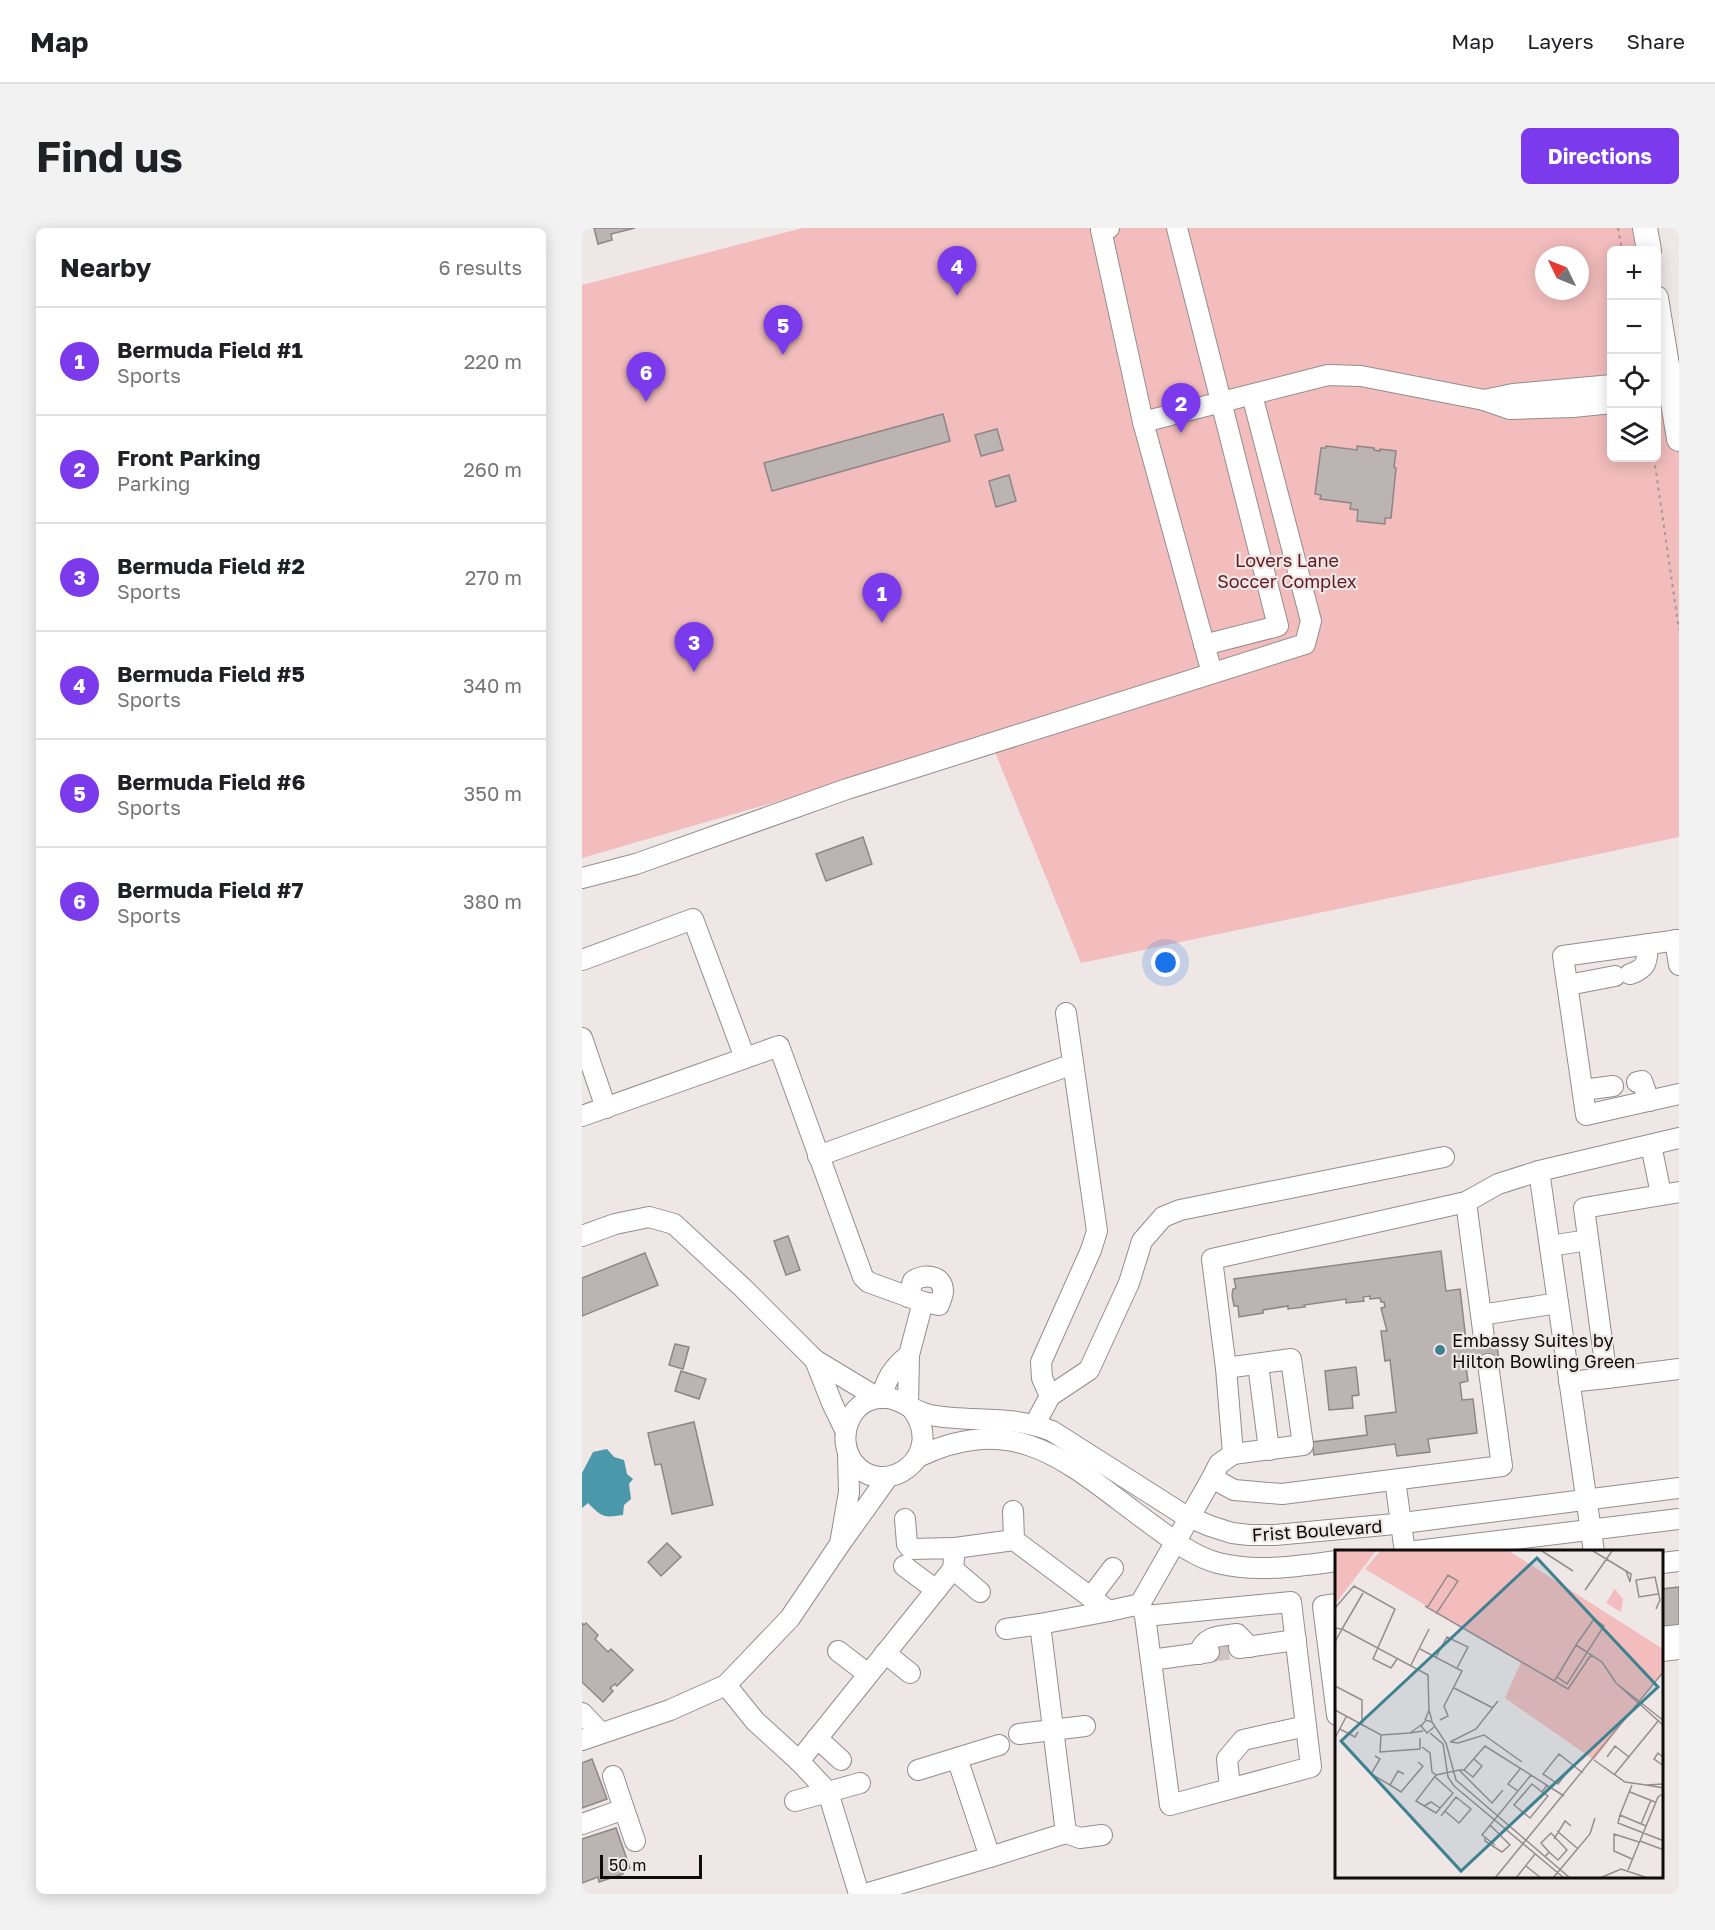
<!DOCTYPE html>
<meta charset="utf-8">
<style>
body{margin:0;font-family:"Golos Text",sans-serif;background:#f2f2f2;color:#202124}
.controls{position:absolute;right:18px;top:18px;display:grid;overflow:hidden;border-radius:9px;box-shadow:0 3px 15px #0003}
.controls button{width:54px;height:54px;display:grid;place-items:center;padding:0;border:0;border-bottom:2px solid #e0e0e0;background:#fff;color:#202124;font:30px sans-serif}
.compass{position:absolute;left:953px;top:18px;width:54px;height:54px;border-radius:50%;background:#fff;box-shadow:0 3px 15px #0003;rotate:313deg}
.scale{position:absolute;left:18px;bottom:15px;width:102px;box-sizing:border-box;padding-left:6px;border:3px solid #0e0b0b;border-top:0;font-size:16px;line-height:21px;white-space:nowrap;color:#0e0b0b;-webkit-text-stroke:4px #efe6e6;paint-order:stroke}
.you{position:absolute;left:584px;top:735px;width:21px;height:21px;margin:-15px;border:4px solid #fff;border-radius:50%;background:#1a73e8;box-shadow:0 0 0 9px #1a73e833}
.badge{display:grid;place-items:center;width:39px;height:39px;border-radius:50%;background:#7c3aed;color:#fff;font-size:20px;font-weight:700}
.pin{position:absolute;translate:-50% -50px;filter:drop-shadow(0 2px 3px #0008)}
.pin::after{content:'';position:absolute;top:32px;width:21px;height:18px;background:inherit;clip-path:polygon(0 0,100% 0,50% 100%)}
.list{margin:0;padding:0;list-style:none}
h2{display:flex;justify-content:space-between;align-items:center;height:78px;margin:0;padding:0 24px;font-size:26px}
h2 small{font-size:20px;font-weight:400;color:#757577}
.list li{display:grid;grid-template-columns:39px 1fr auto;gap:18px;align-items:center;box-sizing:border-box;height:108px;padding:0 24px;border-top:2px solid #e0e0e0}
.list b{display:block;font-size:22px;white-space:nowrap}
.list p{margin:0;font-size:20px;white-space:nowrap;color:#757577}
.list em{font-size:20px;font-style:normal;color:#757577}
.icon{flex:none;width:33px;height:33px;fill:none;stroke:currentColor;stroke-width:2;stroke-linecap:round;stroke-linejoin:round}
.map{position:relative;flex:none;width:1097px;height:1666px;overflow:hidden;border-radius:9px}
header{display:flex;align-items:center;gap:36px;box-sizing:border-box;height:84px;padding:0 30px;background:#fff;border-bottom:2px solid #e0e0e0}
header strong{font-size:28px}
nav{display:flex;gap:33px;margin-inline-start:auto;font-size:21px}
.intro{display:flex;align-items:center;justify-content:space-between;box-sizing:border-box;height:144px;padding:0 36px}
h1{margin:0;font-size:42px}
.button{padding:15px 27px;border-radius:9px;background:#7c3aed;color:#fff;font-size:21px;font-weight:700}
main{display:flex;gap:36px;padding:0 36px}
aside{flex:1;background:#fff;border-radius:9px;box-shadow:0 3px 15px #0003}
.map>svg:first-child{display:block}
</style>
<header>
<strong>Map</strong>
<nav><a>Map</a><a>Layers</a><a>Share</a></nav>
</header>
<div class="intro"><h1>Find us</h1><a class="button">Directions</a></div>
<main>
<aside>
<h2>Nearby<small>6 results</small></h2>
<ul class="list">
<li><span class="badge">1</span><div><b>Bermuda Field #1</b><p>Sports</p></div><em>220 m</em></li>
<li><span class="badge">2</span><div><b>Front Parking</b><p>Parking</p></div><em>260 m</em></li>
<li><span class="badge">3</span><div><b>Bermuda Field #2</b><p>Sports</p></div><em>270 m</em></li>
<li><span class="badge">4</span><div><b>Bermuda Field #5</b><p>Sports</p></div><em>340 m</em></li>
<li><span class="badge">5</span><div><b>Bermuda Field #6</b><p>Sports</p></div><em>350 m</em></li>
<li><span class="badge">6</span><div><b>Bermuda Field #7</b><p>Sports</p></div><em>380 m</em></li>
</ul>
</aside>
<div class="map">
<svg width="1097" height="1666" viewBox="0 0 1097 1666">
<rect width="100%" height="100%" fill="#efe6e6"/>
<path fill="#f2bdbc" fill-rule="evenodd" d="M 221,0 L 1063,0 L 1067,22 L 1030,22 L 1030,230 L 1074,230 L 1075,70 L 1097,211 L 1097,609 L 499,735 L 408,512 L 0,630 L 0,57 ZM 962,27 L 998,27 L 998,63 L 962,63 Z"/>
<path fill="#4b98aa" d="M 25,1221 L 32,1229 L 42,1232 L 45,1246 L 51,1251 L 47,1256 L 49,1271 L 42,1277 L 41,1287 C 21,1290 20,1289 6,1275 L 0,1280 L 0,1245 L 11,1224 Z"/>
<g fill="#bcb4b3" stroke="#8e8686" stroke-width="1.5">
<polygon points="12,0 53,0 29,6 30,12 16,16"/>
<polygon points="361,186 368,213 190,263 182,235"/>
<polygon points="415,201 421,222 399,228 393,207"/>
<polygon points="744,218 775,222 775,218 792,220 792,222 798,223 798,221 814,223 812,239 814,240 809,290 803,290 803,296 775,293 776,282 768,281 769,275 738,271 739,267 733,266 739,220 744,220"/>
<polygon points="427,247 434,273 414,279 407,253"/>
<polygon points="281,609 290,636 244,653 234,626"/>
<polygon points="206,1008 218,1042 204,1047 192,1013"/>
<polygon points="859,1023 864,1063 878,1061 884,1112 914,1108 917,1134 884,1139 886,1153 878,1155 880,1172 891,1171 895,1205 846,1211 848,1224 815,1228 813,1216 732,1227 730,1214 785,1207 783,1188 814,1184 808,1132 803,1133 799,1103 805,1103 799,1080 803,1079 802,1074 799,1074 798,1070 788,1071 788,1068 781,1069 782,1073 764,1075 764,1071 722,1077 723,1079 706,1081 706,1078 681,1082 681,1085 657,1089 656,1078 652,1078 650,1067 651,1061 654,1060 652,1051"/>
<polygon points="63,1025 76,1057 0,1088 0,1050"/>
<polygon points="93,1116 107,1119 101,1141 87,1137"/>
<polygon points="774,1139 777,1167 770,1168 771,1180 747,1182 743,1143"/>
<polygon points="99,1143 124,1151 117,1171 93,1163"/>
<polygon points="112,1194 131,1277 90,1286 79,1236 73,1237 66,1205"/>
<polygon points="85,1315 99,1329 79,1348 66,1334"/>
<polygon points="1097,1359 1097,1404 1080,1399 1080,1361"/>
<polygon points="0,1395 2,1397 4,1395 16,1407 13,1411 26,1424 29,1421 51,1442 35,1458 33,1456 28,1460 31,1463 21,1474 0,1454"/>
<polygon points="10,1531 25,1571 0,1580 0,1535"/>
<polygon points="34,1600 48,1640 40,1643 41,1646 17,1654 16,1649 0,1655 0,1611"/>
</g>
<g fill="none" stroke-linecap="round" stroke-linejoin="round">
<polyline stroke="#cdc5c5" stroke-width="20" stroke-dasharray="20 10" stroke-linecap="butt" points="627,1424 654,1421"/>
<g stroke="#958d8d" stroke-width="22">
<g id="minor">
<polyline points="527,0 519,2 561,194 630,445"/>
<polyline points="595,0 696,398 622,417"/>
<polyline points="1030,157 931,166 902,172 928,181 991,179 1030,175"/>
<polyline points="561,194 746,147 779,148 902,172"/>
<polyline points="0,650 54,636 265,561 723,416 729,393 670,167"/>
<polyline points="1093,712 1097,737"/>
<polyline points="1097,712 981,728 1004,887 1097,866"/>
<polyline points="0,732 111,691 163,830"/>
<path d="M 1048,746 C 1066,740 1065,733 1066,716"/>
<polyline points="986,757 1033,748"/>
<polyline points="0,810 24,880"/>
<polyline points="1055,854 1060,853 1067,873"/>
<polyline points="1001,862 1031,858"/>
<polyline points="0,888 197,818 281,1049 286,1054 341,1074 327,1127"/>
<polyline points="1069,917 1079,966"/>
<polyline points="236,928 491,836"/>
<polyline points="957,943 1012,1324"/>
<polyline points="1097,964 1002,980 1025,1150 1097,1141"/>
<polyline points="884,974 899,1087 976,1075"/>
<polyline points="0,1008 33,996 67,989 92,996 161,1060 233,1132"/>
<polyline points="968,1018 1006,1012"/>
<path d="M 326,1069 L 331,1053 C 341,1046 361,1046 361,1063 C 361,1068 358,1073 357,1077 L 341,1074"/>
<polyline points="899,1087 902,1110"/>
<polyline points="676,1136 687,1222"/>
<polyline points="644,1140 709,1131 721,1217 651,1226"/>
<polyline points="987,1154 1025,1150"/>
<polyline points="468,1168 507,1142 547,1055 560,1013 581,989 598,982 862,929"/>
<path d="M 300,1170 C 303,1151 312,1138 327,1127 L 326,1178"/>
<path d="M 330,1181 C 366,1229 301,1273 271,1234 C 254,1210 267,1174 296,1170 C 316,1167 329,1183 348,1187 C 390,1195 427,1186 470,1203 L 602,1287 L 628,1298 L 650,1305 L 667,1307 L 693,1307 L 813,1296 L 1097,1260"/>
<polyline points="453,1196 468,1168 460,1150 459,1134 509,1022 515,1003 484,785"/>
<polyline points="263,1202 250,1175 233,1132 296,1170"/>
<polyline points="266,1226 267,1264 258,1316 306,1249"/>
<path d="M 336,1229 C 440,1179 493,1242 573,1299 C 592,1313 613,1329 636,1335 C 675,1345 717,1338 755,1333"/>
<polyline points="630,1250 637,1236 651,1226 644,1140 630,1031 884,974 916,956 957,943 1097,910"/>
<polyline points="813,1252 823,1324"/>
<polyline points="431,1283 432,1312"/>
<polyline points="373,1320 432,1312 527,1383 558,1376"/>
<polyline points="826,1324 1097,1291"/>
<polyline points="1080,1335 1097,1333"/>
<polyline points="322,1338 354,1362"/>
<polyline points="371,1341 398,1364"/>
<polyline points="509,1369 531,1340"/>
<polyline points="755,1376 741,1378 755,1487"/>
<polyline points="563,1388 709,1374 729,1539 588,1577 563,1388 558,1376 630,1250 652,1262 700,1266 920,1238 906,1136"/>
<polyline points="458,1396 527,1383"/>
<polyline points="1080,1409 1097,1407"/>
<polyline points="657,1420 714,1412"/>
<polyline points="256,1423 286,1446"/>
<polyline points="1080,1423 1097,1421"/>
<polyline points="303,1425 328,1445"/>
<path d="M 617,1426 C 622,1407 639,1408 655,1406 L 668,1419"/>
<polyline points="569,1432 627,1424"/>
<polyline points="144,1457 173,1493 217,1533 371,1341 373,1320 329,1321 325,1316 323,1291"/>
<polyline points="0,1485 19,1505"/>
<polyline points="437,1506 503,1498"/>
<polyline points="235,1510 259,1532"/>
<polyline points="0,1512 88,1482 144,1457 208,1390 258,1316"/>
<polyline points="217,1533 246,1564 278,1555"/>
<polyline points="336,1542 375,1530"/>
<polyline points="648,1560 645,1531 661,1512 724,1498"/>
<polyline points="213,1573 246,1564 277,1666"/>
<polyline points="42,1581 53,1613"/>
<polyline points="0,1596 42,1581 31,1548"/>
<polyline points="484,1605 498,1610 520,1607"/>
<polyline points="408,1629 484,1605 458,1396 424,1401"/>
<polyline points="283,1666 408,1629 375,1530 417,1517"/>
</g>
</g>
<g stroke="#958d8d" stroke-width="26">
<g id="major">
<polyline points="1063,0 1067,22"/>
<polyline points="1074,70 1097,211"/>
</g>
</g>
<g stroke="#a09999" stroke-width="2" stroke-dasharray="3 4.5" stroke-linecap="butt">
<polyline points="1036,0 1040,22"/>
<polyline points="1072,230 1097,402"/>
</g>
<use href="#minor" stroke="#fff" stroke-width="20"/>
<use href="#major" stroke="#fff" stroke-width="24"/>
</g>
<circle fill="#3e8191" stroke="#efe6e6" stroke-width="2" cx="858" cy="1122" r="6"/>
<g text-anchor="middle" dominant-baseline="central" stroke-width="4.5" stroke-linejoin="round" paint-order="stroke">
<g font-size="18" fill="#65171f" stroke="#efe6e6">
<text x="705" y="332">Lovers Lane<tspan x="705" dy="21">Soccer Complex</tspan></text>
</g>
<g font-size="18" fill="#0e0b0b" stroke="#efe6e6" text-anchor="start">
<text x="870" y="1112">Embassy Suites by<tspan x="870" dy="21">Hilton Bowling Green</tspan></text>
</g>
<g font-size="18" fill="#0e0b0b" stroke="#efe6e6">
<text transform="translate(735 1302) rotate(-4)">Frist Boulevard</text>
</g>
</g>
<g transform="translate(753 1322)">
<rect width="328" height="328" fill="#efe6e6"/>
<path d="M 0,1 L 41,1 L 0,54 ZM 45,1 L 174,1 L 328,99 L 328,121 L 259,210 L 170,148 L 186,112 L 30,19 ZM 280,39 L 288,49 L 286,62 L 271,53 Z" fill="#f2bdbc"/>
<path fill="none" stroke="#958e8e" stroke-width="1.5" d="M 207,1 L 238,21M 258,1 L 296,24 L 295,32 L 291,21M 250,40 L 277,1M 28,43 L 7,79 L 93,125 L 94,160M 90,56 L 233,139 L 256,105M 0,58 L 19,36 L 60,59 L 38,109 L 56,118 L 62,109M 92,58 L 113,25 L 123,31 L 101,64M 321,59 L 325,50 L 320,27 L 301,30 L 304,47 L 323,44M 0,78 L 7,79 L 0,92M 241,95 L 267,112 L 281,133M 85,99 L 127,121 L 109,156 L 113,166 L 105,170M 101,107 L 112,87 L 133,97 L 122,118M 76,115 L 94,79M 219,131 L 222,127 L 241,95 L 259,69 L 269,76 L 232,134 L 222,127M 0,136 L 27,150 L 27,176M 119,138 L 158,158M 0,160 L 46,185 L 75,183M 90,170 L 94,160 L 97,171M 329,171 L 281,133 L 329,176M 86,175 L 75,183 L 88,181M 99,177 L 92,183 L 86,176 L 91,170 L 97,172 L 111,193 L 121,230 L 235,328M 5,179 L 20,187 L 23,182M 95,183 L 108,194 L 113,227 L 119,236 L 229,328M 46,185 L 45,202 L 85,199 L 85,188M 0,188 L 11,167M 115,192 L 141,179 L 163,151M 116,192 L 123,193 L 149,185 L 187,212M 87,197 L 95,203 L 97,222 L 101,225M 40,206 L 45,209 L 36,224 L 55,235 L 63,221 L 69,224M 272,207 L 280,196 L 294,207M 329,208 L 323,203 L 319,209 L 329,216M 259,210 L 290,232 L 311,235M 238,215 L 223,234 L 208,224 L 224,204 L 238,215 L 244,220 L 248,223M 124,220 L 129,220 L 150,196 L 229,246M 129,220 L 138,227 L 147,216 L 139,209M 279,225 L 324,170M 100,227 L 118,243 L 101,263 L 81,251 L 101,225 L 124,220 L 157,253 L 168,240M 329,234 L 311,235 L 329,238M 55,235 L 66,242 L 88,216 L 83,212M 297,235 L 285,265 L 311,276M 183,241 L 173,234 L 185,219M 207,242 L 197,234 L 179,255 L 195,268 L 213,246 L 207,242 L 212,235M 295,242 L 320,252M 89,256 L 96,252 L 105,258M 285,265 L 283,273 L 329,291M 106,266 L 121,247 L 136,259 L 124,273 L 110,261M 306,274 L 316,250M 222,281 L 242,298M 150,288 L 150,291 L 167,302 L 175,295 L 155,275M 219,289 L 230,271 L 236,276M 305,291 L 329,300M 160,295 L 147,285 L 196,225M 210,307 L 214,302 L 223,310 L 232,300 L 216,283 L 206,293 L 214,302M 297,309 L 279,301 L 279,284 L 304,292M 191,316 L 206,328M 293,320 L 323,247 L 329,243M 160,328 L 329,121M 181,328 L 200,304M 218,328 L 255,284 L 260,268M 265,328 L 286,319 L 313,328"/>
<path fill="#3e8191" fill-opacity="0.15" stroke="#3e8191" stroke-width="3" d="M 202,8 L 323,137 L 126,321 L 6,191 Z"/>
<rect width="328" height="328" fill="none" stroke="#0e0b0b" stroke-width="3"/>
</g>
</svg>
<div class="controls">
<button>+</button>
<button>−</button>
<button><svg class="icon" aria-label="locate" viewBox="0 0 24 24"><circle cx="12" cy="12" r="6"/><path d="M12 2v4M12 18v4M2 12h4M18 12h4"/></svg></button>
<button><svg class="icon" aria-label="layers" viewBox="0 0 24 24"><path d="M12 4l9 5-9 5-9-5zM3 14l9 5 9-5"/></svg></button>
</div>
<svg class="compass" viewBox="-18 -18 36 36"><path d="M0-13l5 13h-10z" fill="#e53935"/><path d="M0 13l5-13h-10z" fill="#757577"/></svg>
<div class="scale">50 m</div>
<div class="you"></div>
<div class="pin badge" style="left:300px;top:395px">1</div>
<div class="pin badge" style="left:599px;top:205px">2</div>
<div class="pin badge" style="left:112px;top:444px">3</div>
<div class="pin badge" style="left:375px;top:68px">4</div>
<div class="pin badge" style="left:201px;top:127px">5</div>
<div class="pin badge" style="left:64px;top:174px">6</div>
</div>
</main>
